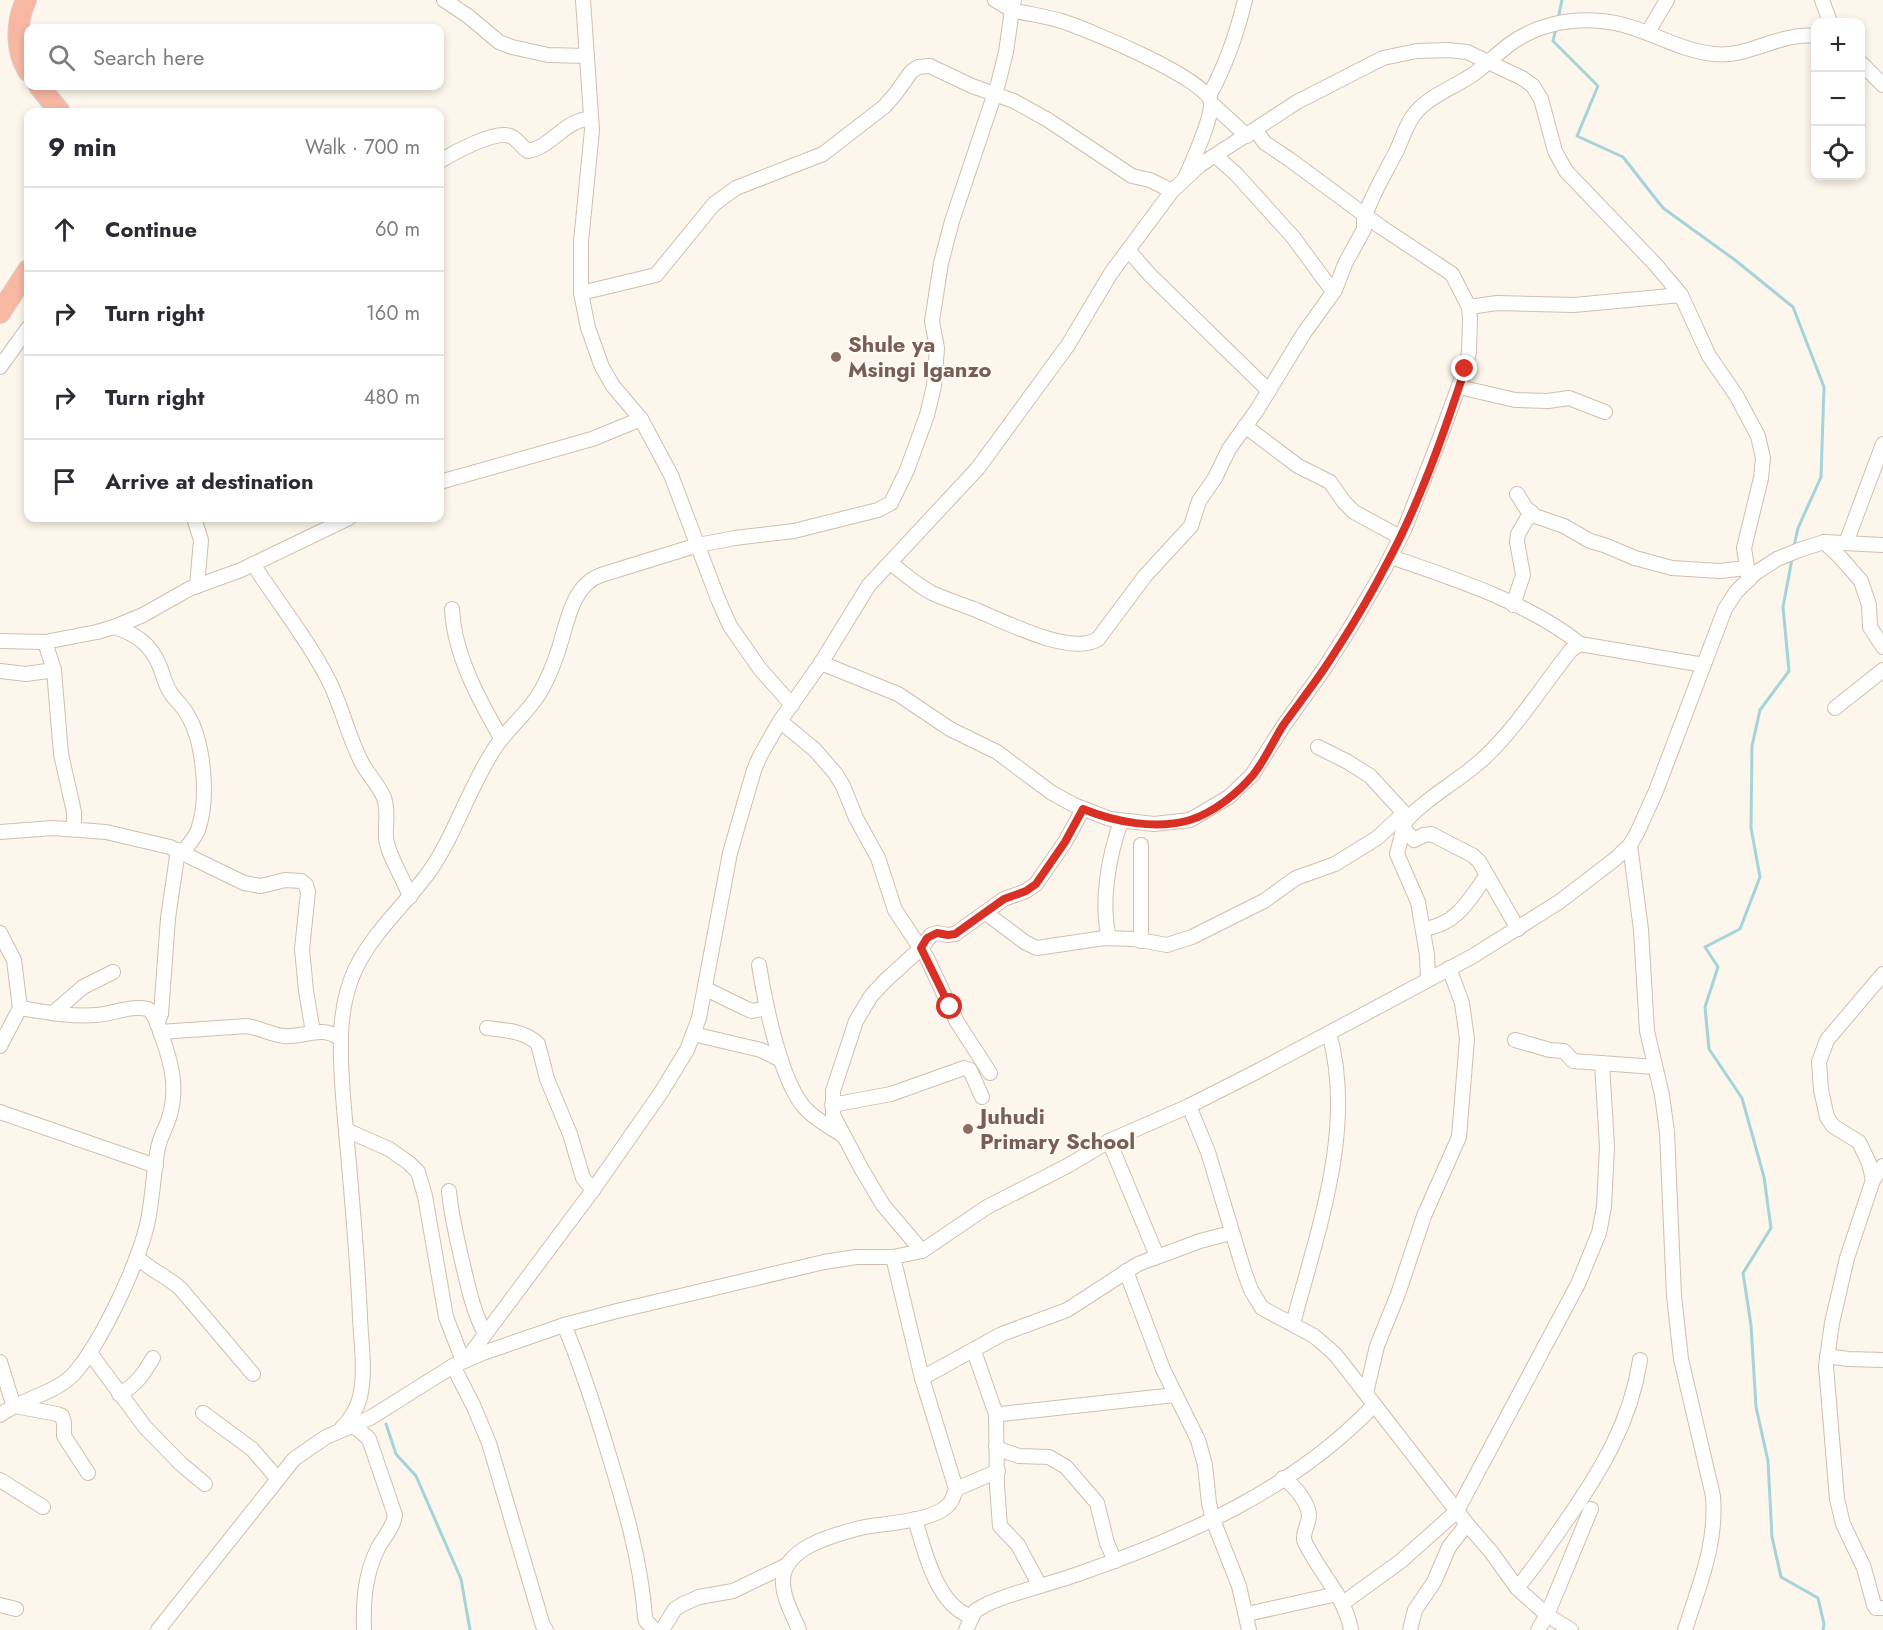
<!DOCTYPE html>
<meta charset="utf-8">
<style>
body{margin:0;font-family:Jost,sans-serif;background:#f2f2f3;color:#2b2b33}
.controls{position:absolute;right:18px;top:18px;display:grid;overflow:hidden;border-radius:12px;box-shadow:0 3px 9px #0003}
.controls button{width:54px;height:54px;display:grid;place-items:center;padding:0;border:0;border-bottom:2px solid #e1e1e2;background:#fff;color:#2b2b33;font:30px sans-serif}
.stop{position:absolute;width:18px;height:18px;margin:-14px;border:4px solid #d93025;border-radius:50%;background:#fff}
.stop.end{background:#d93025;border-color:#fff;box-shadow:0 2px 6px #0008}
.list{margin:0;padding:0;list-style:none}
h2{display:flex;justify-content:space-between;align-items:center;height:78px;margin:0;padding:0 24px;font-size:26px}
h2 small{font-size:20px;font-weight:400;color:#7c7c81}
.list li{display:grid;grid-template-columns:39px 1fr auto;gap:18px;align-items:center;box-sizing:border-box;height:84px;padding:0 24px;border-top:2px solid #e1e1e2}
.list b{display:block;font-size:22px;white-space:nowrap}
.list em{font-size:20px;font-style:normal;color:#7c7c81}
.icon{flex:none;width:33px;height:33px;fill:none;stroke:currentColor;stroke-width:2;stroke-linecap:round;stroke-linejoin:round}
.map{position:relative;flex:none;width:1883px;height:1630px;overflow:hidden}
.search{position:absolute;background:#fff;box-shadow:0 3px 9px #0003;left:24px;top:24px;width:420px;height:66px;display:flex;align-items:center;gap:15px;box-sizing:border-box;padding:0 21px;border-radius:12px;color:#7c7c81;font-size:22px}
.panel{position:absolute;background:#fff;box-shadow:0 3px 9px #0003;left:24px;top:108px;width:420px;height:414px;border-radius:12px}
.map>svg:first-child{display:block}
</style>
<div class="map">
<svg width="1883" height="1630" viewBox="0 0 1883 1630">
<rect width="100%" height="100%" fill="#fdf6ec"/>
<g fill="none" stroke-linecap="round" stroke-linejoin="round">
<g stroke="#a5d3da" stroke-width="3">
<polyline points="1558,19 1562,0"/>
<polyline points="1556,28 1553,41 1598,86 1577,136 1623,157 1663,208 1735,260 1793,307 1824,387 1821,477 1798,528 1794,546"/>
<polyline points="1792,559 1783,607 1789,671 1760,710 1752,746 1751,828 1760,877 1740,929 1705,947 1718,967 1705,1007 1709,1049 1742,1098 1764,1177 1771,1228 1743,1273 1751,1325 1756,1407 1768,1461 1772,1537 1781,1577 1818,1598 1824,1624 1823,1630"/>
<polyline points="386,1424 396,1454 416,1476 461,1579 470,1630"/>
</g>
<g stroke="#d1beb0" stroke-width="16">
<g id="minor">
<polyline points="444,0 468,16 499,42 512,47 548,55 587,56"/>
<polyline points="583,0 592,130 581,242 581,293 588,328 602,367 613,386 641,419 671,475 718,599 730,626 760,669 792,705"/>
<path d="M 1014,0 L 1012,10 C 1028,14 1045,16 1061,21 C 1085,28 1210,80 1211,103 C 1212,119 1193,160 1186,176"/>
<polyline points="1822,0 1830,22"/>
<polyline points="1648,32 1667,0"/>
<polyline points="1860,62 1883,85"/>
<path d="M 1209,96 C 1226,65 1237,33 1245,0"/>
<polyline points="1211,103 1247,136"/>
<polyline points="1216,156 1236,174 1293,237 1329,286 1335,290"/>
<path d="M 440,161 C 453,153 495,130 510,136 C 517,138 521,147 528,151 C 552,147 566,118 591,119"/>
<path d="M 1365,216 C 1373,192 1386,172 1397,150 C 1403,137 1407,121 1418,110 C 1433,94 1457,86 1475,73 C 1487,64 1498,53 1510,44 C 1536,25 1569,18 1601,21 C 1641,24 1674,50 1714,54 C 1749,58 1779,32 1816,36"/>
<polyline points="1128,250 1150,275 1269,391"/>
<polyline points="581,293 656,275 714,204 736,188 823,154 885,106 896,93 911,72 918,67 930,66 972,86 1014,101 1048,120 1132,176 1150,180 1172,191"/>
<polyline points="1469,307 1497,303 1574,305 1681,295"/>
<polyline points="0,367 28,328"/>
<polyline points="1459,387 1515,400 1548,401 1569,398 1605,412"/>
<polyline points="1245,426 1298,466 1330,482 1344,502 1354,512 1400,537"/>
<polyline points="440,482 592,439 641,419"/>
<polyline points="1517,494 1526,508 1535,516 1564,526 1590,541 1604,545 1635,558 1672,568 1720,571 1747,568"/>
<polyline points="194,518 201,540 197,586"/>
<polyline points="1824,542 1841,558 1861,581 1869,605 1870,627 1883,647"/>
<polyline points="1846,543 1883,444"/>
<path d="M 1391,557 C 1452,578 1530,603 1580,644"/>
<path d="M 891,563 C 904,574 917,585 932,593 C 945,599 958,603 971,608 C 1000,619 1070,657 1098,639 L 1145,576 L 1191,526 L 1199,501 L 1215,478 L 1229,449 L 1257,410 L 1304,333 L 1335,290 L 1345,264 L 1364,229 L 1364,215"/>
<path d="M 253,564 C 278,603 307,638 328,679 C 341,704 347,733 360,759 C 366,773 378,783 384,798 C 389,812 385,824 386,838 C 388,856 404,879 410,897"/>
<polyline points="1513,605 1523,575 1517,542 1518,534 1531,512"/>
<path d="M 452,609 C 454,654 479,700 501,738"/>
<path d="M 114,627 C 136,634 151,644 160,667 C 163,675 165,684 170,692 C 175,700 183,706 187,714 C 204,741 209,799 198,830 C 195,838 188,845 183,852"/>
<polyline points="0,641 45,642 97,632 114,627 143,615 189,589 241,570 349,518"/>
<polyline points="45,642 54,670 61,754 74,812 74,829"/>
<polyline points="821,663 898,694 950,729 997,752 1052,793 1074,805 1110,819 1154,824 1190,820 1229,797 1252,775 1284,725 1324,669 1350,628 1385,568 1405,528 1441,435 1465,369 1469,352 1470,320 1469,307 1452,274 1381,227 1289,159 1265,143 1255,130"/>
<polyline points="0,671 26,674 54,670"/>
<polyline points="1835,708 1883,670"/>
<polyline points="780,721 815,750 835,773 843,786 856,818 878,858 895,910 927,958 957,1022 990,1073"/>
<polyline points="1318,747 1348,762 1370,776 1404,813 1405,822 1397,854 1418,902 1427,955 1428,979"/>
<path d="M 1405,822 C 1428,796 1459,781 1484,758 C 1518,726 1542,686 1571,650 L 1580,644 L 1704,665"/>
<polyline points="1403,828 1414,840 1424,835 1431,834 1472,855 1479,861 1518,929"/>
<polyline points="0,832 53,828 106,832 170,847 244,883 261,886 285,880 301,881 306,885 308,892 302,949 306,991 313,1032"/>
<polyline points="1141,845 1141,941"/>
<path d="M 1630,845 L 1641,930 L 1647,1031 L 1662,1095 L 1667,1132 L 1674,1296 L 1681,1359 L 1713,1496 C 1717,1545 1699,1585 1685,1630"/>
<polyline points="986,913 1026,943 1037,948 1104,938 1134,939 1167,945 1192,937 1264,901 1296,878 1335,864 1377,838 1404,813"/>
<path d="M 1423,929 C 1457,925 1469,900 1487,875"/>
<polyline points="0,933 14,960 20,1008 0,1046"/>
<path d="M 1109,938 C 1100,902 1109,856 1121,821"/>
<path d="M 759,965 C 765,1002 780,1079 804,1107 C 814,1119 829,1126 842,1135"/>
<polyline points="706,989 745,1008 752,1011 767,1008"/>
<polyline points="53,1013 83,987 113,972"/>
<polyline points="157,1024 161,1014 168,918 178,850"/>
<path d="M 487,1028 C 504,1030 525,1031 538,1044 L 547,1079 L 570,1134 L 583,1178 L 593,1190"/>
<path d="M 160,1032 L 247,1026 C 260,1028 272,1035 284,1036 C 306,1038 320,1024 341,1039"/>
<polyline points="693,1034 761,1050 781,1060"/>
<polyline points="1515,1040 1550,1050 1564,1051 1573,1061 1655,1067"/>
<polyline points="832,1105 891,1094 964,1068 970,1070 982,1097"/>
<polyline points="1189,1106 1208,1152 1244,1271 1251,1290 1262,1308 1314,1336 1335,1354 1467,1524 1492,1553 1517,1588 1547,1615 1571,1630"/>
<polyline points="0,1112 156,1166"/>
<polyline points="346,1130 389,1149 409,1163 418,1172 425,1196 446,1317 463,1361"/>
<polyline points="1109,1141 1157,1256"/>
<polyline points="1883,1166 1873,1180 1847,1258 1832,1323 1826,1366 1837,1499 1843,1524 1864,1568 1874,1605 1876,1608 1883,1608"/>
<polyline points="1873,1180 1869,1163 1859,1142 1833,1126 1827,1117 1821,1090 1819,1062 1827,1040 1883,974"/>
<path d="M 449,1191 C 451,1215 457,1238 462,1261 C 468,1286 473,1311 485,1334"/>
<polyline points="922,1251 883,1205 861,1168 833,1115 833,1091 856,1021 871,996 885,981 921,948 931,935 937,933 948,935 955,934 1004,899 1026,891 1036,884 1065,842 1083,809"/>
<path d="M 137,1257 C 150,1270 166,1276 180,1288 L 253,1374"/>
<polyline points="1126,1271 1163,1369 1198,1440 1205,1465 1209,1503 1213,1520 1239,1586 1249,1630"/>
<path d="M 1293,1324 C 1317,1232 1356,1128 1329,1033"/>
<path d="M 564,1325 C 579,1360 590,1394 601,1429 C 620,1491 640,1552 645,1617 L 646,1621 L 655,1630"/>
<polyline points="974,1351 993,1406 996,1413 1001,1414 1175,1395"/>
<polyline points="90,1353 145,1427 181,1464 205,1484"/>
<polyline points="1827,1356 1848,1359 1883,1360"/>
<polyline points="466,1360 593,1190 660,1094 687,1050 699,1018 730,853 754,770 760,756 780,721 821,663 869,585 978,468 1068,345 1111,273 1172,191 1200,165 1297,102 1383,58 1417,51 1448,50 1467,52 1522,78 1533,86 1541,99 1555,151 1566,171 1655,264 1681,295 1709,356 1736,395 1758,436 1763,458 1761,478 1744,548 1749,580"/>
<polyline points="0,1362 14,1407"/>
<polyline points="453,1366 474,1407 489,1443 543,1626 546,1630"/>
<polyline points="922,1378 1002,1334 1067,1310 1138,1264 1200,1241 1231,1233"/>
<polyline points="1366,1393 1377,1346 1398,1294 1424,1216 1459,1137 1467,1039 1462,1003 1449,968"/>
<path d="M 119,1394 C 136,1386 144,1373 153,1358"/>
<polyline points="15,1406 57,1414 62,1416 64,1423 64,1436 88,1473"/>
<polyline points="203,1413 252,1449 277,1478"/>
<polyline points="996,1413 997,1486 1000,1526 1018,1545 1040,1586"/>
<path d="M 0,1415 C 24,1397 59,1394 78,1369 C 104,1336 137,1266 147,1225 C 153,1199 153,1173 158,1148 C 160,1137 166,1128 169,1118 C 178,1090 172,1064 162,1037 C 159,1028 156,1015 148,1009 C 131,1005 113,1014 96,1015 C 71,1017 45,1012 20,1008"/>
<path d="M 351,1426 L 358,1429 L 369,1439 L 395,1515 C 393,1528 384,1537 378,1548 C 365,1574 363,1601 364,1630"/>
<path d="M 341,1429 C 350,1420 357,1409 360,1397 C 366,1371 361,1343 360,1317 C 357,1243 349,1169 343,1096 C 340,1054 337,1009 355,970 C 372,933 405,905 429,872 C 455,835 468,790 493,751 C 507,728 529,713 542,689 C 548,678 553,666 557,654 C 567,627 570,586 601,575 L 698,545 L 735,538 L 794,531 L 878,510 L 891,503 L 907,470 L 927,415 L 934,386 L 937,348 L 932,321 L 941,263 L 952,221 L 998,84 L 1006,52 L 1012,10 L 995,0"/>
<polyline points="996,1446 1001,1450 1019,1456 1049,1457 1066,1467 1097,1503 1107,1543 1115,1561"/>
<path d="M 1283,1478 C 1294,1485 1308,1502 1309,1515 C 1309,1524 1303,1531 1304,1540 C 1318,1572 1345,1595 1351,1630"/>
<polyline points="0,1480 43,1507"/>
<polyline points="956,1489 998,1471"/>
<path d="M 915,1519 C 924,1550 937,1605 970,1616 L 970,1619"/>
<path d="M 1517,1588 C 1535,1567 1550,1544 1566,1521 C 1601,1471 1631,1421 1640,1360"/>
<polyline points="1343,1603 1401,1561 1457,1511 1578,1284 1599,1233 1604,1207 1607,1147 1602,1063"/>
<polyline points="0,1605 16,1609"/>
<polyline points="1247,1614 1337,1594"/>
<polyline points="158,1630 294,1459 326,1437 370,1418 453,1366 483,1353 564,1325 617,1311 824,1262 856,1257 893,1257 922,1251 987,1207 1069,1165 1109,1141 1189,1106 1256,1072 1473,956 1559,902 1614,860 1630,845 1637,833 1656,791 1725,609 1736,592 1754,574 1777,559 1799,550 1824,542 1883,545"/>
<polyline points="662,1630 675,1609 683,1604 699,1597 733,1591 785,1566"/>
<path d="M 799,1630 C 793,1615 783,1598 783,1582 C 782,1548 833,1535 860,1528 C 882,1523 933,1522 948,1505 C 953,1501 954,1494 956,1489 L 922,1378 L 893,1257"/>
<path d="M 966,1630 L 975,1611 L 987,1604 C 1016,1591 1048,1585 1078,1574 C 1185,1537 1295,1489 1374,1405"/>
<polyline points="1410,1630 1415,1610 1434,1582 1449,1547 1467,1524"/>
<polyline points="1538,1630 1547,1615 1591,1509"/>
</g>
</g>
<g stroke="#dad1cd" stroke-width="22">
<g id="highway">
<path d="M 26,0 C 16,22 15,50 28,71"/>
<polyline points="39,86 60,112"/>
<polyline points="0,313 28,270"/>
</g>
</g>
<use href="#minor" stroke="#fff" stroke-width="14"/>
<use href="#highway" stroke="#f7b7a3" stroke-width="20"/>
</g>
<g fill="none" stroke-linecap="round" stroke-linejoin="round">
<path stroke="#d93025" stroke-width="8" d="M 950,1007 L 921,948 L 927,938 L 937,933 L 948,935 L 955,934 L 1004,899 L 1026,891 L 1036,884 L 1065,842 L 1083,809 C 1115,822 1156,830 1190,820 C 1213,813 1238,793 1253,775 C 1265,760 1273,741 1284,724 C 1297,706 1311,688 1324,669 C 1346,636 1367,602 1385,567 C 1419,505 1443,436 1465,369"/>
</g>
<g fill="#8d6e63" stroke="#fffaf3" stroke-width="2">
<circle cx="836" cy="357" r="6"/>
<circle cx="968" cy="1129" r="6"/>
</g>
<g text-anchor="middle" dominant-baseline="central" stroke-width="4.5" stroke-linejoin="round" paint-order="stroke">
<g font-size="22" font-weight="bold" fill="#785e54" stroke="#fffaf3" text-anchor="start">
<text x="848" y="344">Shule ya<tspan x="848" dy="25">Msingi Iganzo</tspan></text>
<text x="980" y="1116">Juhudi<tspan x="980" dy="25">Primary School</tspan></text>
</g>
</g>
</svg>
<div class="controls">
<button>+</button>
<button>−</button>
<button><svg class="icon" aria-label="locate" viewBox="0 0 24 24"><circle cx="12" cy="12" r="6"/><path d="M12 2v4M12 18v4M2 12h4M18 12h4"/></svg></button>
</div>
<div class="stop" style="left:950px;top:1007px"></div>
<div class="stop end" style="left:1465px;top:369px"></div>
<div class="search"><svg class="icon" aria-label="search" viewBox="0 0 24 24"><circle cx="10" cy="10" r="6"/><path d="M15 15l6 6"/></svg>Search here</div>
<section class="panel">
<h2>9 min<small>Walk · 700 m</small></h2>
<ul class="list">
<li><svg class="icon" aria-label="ahead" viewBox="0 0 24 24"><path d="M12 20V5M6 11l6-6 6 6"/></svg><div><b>Continue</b></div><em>60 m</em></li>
<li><svg class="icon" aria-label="right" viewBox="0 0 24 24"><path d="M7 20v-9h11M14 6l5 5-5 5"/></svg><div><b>Turn right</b></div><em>160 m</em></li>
<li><svg class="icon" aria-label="right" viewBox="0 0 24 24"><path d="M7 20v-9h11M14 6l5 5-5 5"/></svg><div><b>Turn right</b></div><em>480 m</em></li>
<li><svg class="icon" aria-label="arrive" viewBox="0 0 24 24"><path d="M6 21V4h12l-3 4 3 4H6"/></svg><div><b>Arrive at destination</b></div></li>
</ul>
</section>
</div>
